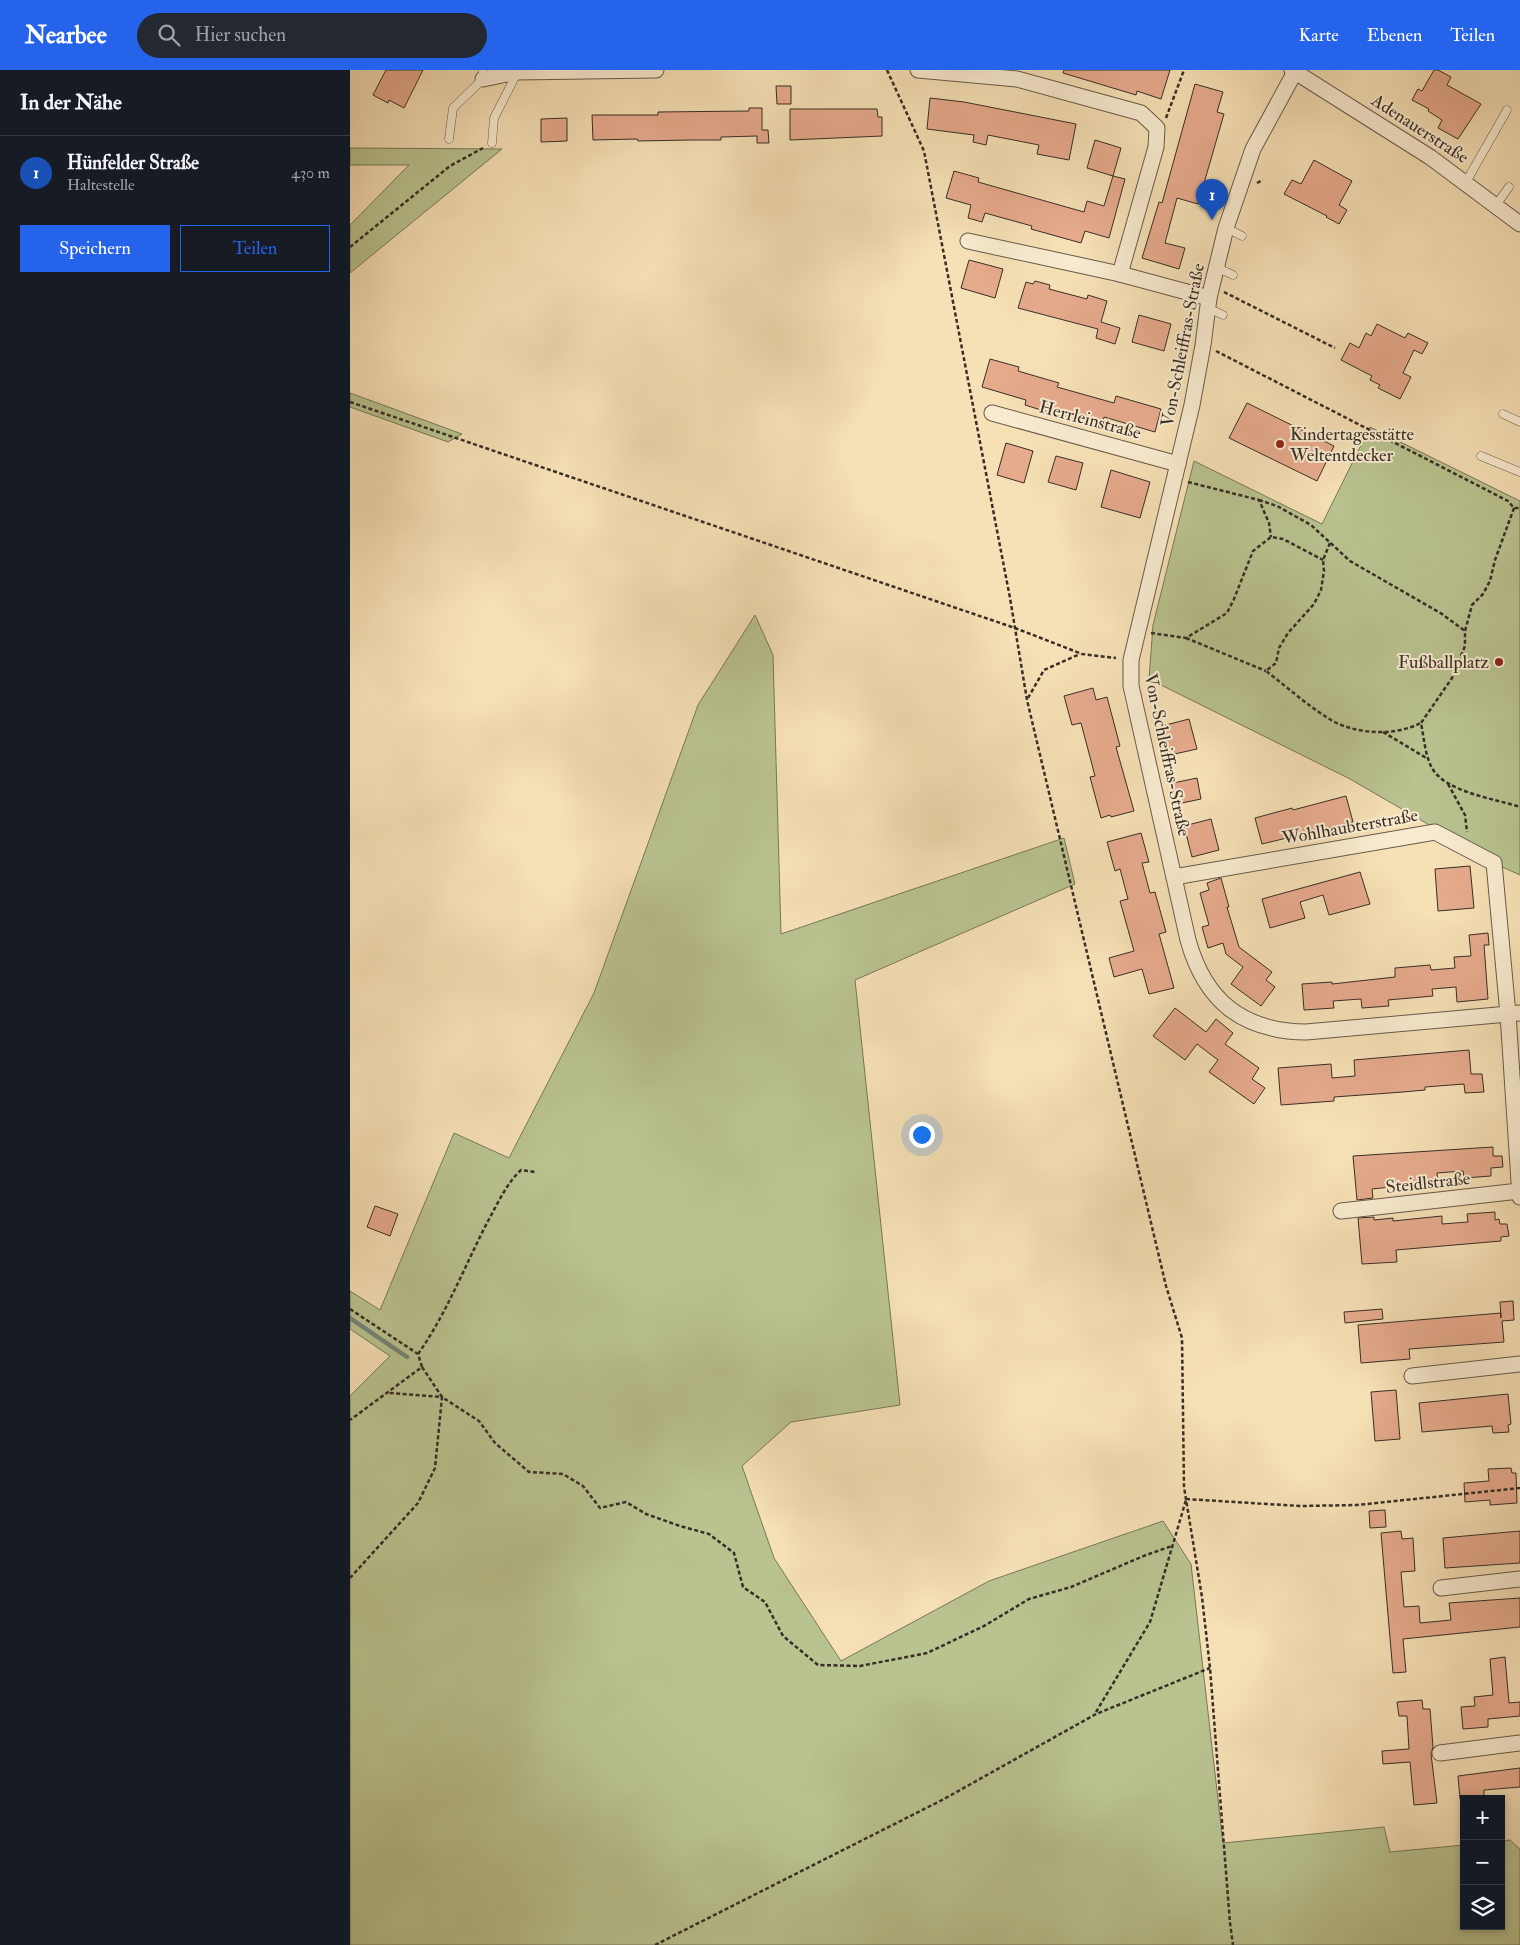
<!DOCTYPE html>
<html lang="de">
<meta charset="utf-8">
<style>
body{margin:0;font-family:"IM FELL Double Pica",serif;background:#242831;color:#f1f3f6}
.controls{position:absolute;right:15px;bottom:15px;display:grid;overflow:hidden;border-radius:0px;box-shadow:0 2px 8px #0003}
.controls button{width:45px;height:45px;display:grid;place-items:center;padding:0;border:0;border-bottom:1px solid #363941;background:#171b24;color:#f1f3f6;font:25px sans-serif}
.you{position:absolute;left:571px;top:1064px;width:18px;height:18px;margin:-12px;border:4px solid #fff;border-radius:50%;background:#1a73e8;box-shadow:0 0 0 8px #1a73e833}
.badge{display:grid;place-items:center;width:32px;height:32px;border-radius:50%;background:#2563eb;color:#fff;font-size:16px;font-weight:700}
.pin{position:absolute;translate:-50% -41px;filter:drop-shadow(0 1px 2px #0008)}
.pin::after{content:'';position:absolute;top:26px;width:18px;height:15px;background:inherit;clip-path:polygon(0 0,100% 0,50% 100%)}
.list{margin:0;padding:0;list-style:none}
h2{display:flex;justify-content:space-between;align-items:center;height:65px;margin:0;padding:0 20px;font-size:21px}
h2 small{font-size:16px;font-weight:400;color:#9ea1a6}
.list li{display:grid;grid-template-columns:32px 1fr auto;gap:15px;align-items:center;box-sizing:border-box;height:75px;padding:0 20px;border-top:1px solid #363941}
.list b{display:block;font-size:19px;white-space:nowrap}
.list p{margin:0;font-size:16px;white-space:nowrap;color:#9ea1a6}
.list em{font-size:16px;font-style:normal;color:#9ea1a6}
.actions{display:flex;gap:10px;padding:15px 20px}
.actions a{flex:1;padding:11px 0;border:1px solid #2563eb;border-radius:0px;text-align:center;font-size:18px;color:#2563eb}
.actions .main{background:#2563eb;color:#fff}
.icon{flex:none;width:28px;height:28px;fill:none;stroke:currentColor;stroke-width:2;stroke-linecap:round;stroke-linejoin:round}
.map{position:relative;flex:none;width:1170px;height:1875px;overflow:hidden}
header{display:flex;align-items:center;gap:30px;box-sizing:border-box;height:70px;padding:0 25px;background:#2563eb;color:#fff}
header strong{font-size:24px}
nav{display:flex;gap:28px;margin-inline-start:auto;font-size:18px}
.search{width:350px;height:45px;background:#242831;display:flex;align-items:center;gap:12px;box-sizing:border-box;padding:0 18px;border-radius:28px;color:#9ea1a6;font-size:19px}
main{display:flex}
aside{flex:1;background:#171b24}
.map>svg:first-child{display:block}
</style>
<header>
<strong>Nearbee</strong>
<div class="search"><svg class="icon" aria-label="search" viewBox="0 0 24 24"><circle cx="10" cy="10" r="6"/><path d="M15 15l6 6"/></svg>Hier suchen</div>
<nav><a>Karte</a><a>Ebenen</a><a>Teilen</a></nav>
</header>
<main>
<aside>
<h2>In der Nähe<small></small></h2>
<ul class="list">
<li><span class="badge" style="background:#1a4fb4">1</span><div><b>Hünfelder Straße</b><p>Haltestelle</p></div><em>430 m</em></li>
</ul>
<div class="actions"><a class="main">Speichern</a><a>Teilen</a></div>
</aside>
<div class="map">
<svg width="1170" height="1875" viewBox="0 0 1170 1875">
<rect width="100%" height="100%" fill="#f6e0b6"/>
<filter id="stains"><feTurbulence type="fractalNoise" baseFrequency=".004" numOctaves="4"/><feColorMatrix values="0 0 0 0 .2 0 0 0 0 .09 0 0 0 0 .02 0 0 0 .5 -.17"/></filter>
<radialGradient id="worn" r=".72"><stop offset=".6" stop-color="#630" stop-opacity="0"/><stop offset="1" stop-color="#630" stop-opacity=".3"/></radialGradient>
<g fill="#b9c390" stroke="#78785a">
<polygon points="0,78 152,79 0,203 0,155 59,95 0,95"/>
<polygon points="0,323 112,364 98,372 0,337"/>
<polygon points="1020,357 1170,431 1170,805 1150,796 1000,709 799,609 803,555 844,391 972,454"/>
<polygon points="405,545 423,585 431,864 714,768 725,814 505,910 550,1335 441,1352 392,1396 424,1488 491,1591 639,1511 813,1451 841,1494 873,1773 1034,1757 1040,1782 1114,1775 1114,1856 1151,1856 1151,1771 1160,1770 1170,1779 1170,1875 0,1875 0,1326 40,1286 0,1259 0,1221 30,1240 104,1063 159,1088 244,923 348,635"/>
</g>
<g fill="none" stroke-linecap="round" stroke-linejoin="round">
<polyline stroke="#758479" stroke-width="4.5" points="0,1248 57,1287"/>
</g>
<g fill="#e6aa8d" stroke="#382e25">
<polygon points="36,0 73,0 54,38 39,30 38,33 23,25"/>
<polygon points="714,0 820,0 811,29 787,21 786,25 713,3"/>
<polygon points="1084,0 1088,0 1101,7 1097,15 1131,34 1108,69 1088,58 1092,50 1078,41 1079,39 1062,30 1068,19 1072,21"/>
<polygon points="845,14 873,22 867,42 874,44 848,134 827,128 815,173 835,178 829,199 792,188 809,132 812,133"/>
<polygon points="426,16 441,16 441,34 427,34"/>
<polygon points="580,28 614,32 726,54 719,90 687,84 689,75 638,65 636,75 623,72 624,65 577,59"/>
<polygon points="399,38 412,38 412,60 418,60 419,73 407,73 407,66 371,67 371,70 340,70 288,71 287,69 243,70 242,45 308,45 308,42 399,41"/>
<polygon points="440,39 527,39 528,47 532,47 532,66 440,70"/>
<polygon points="217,48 217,71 191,72 191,49"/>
<polygon points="745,70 771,78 763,106 737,98"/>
<polygon points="964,90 1002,111 989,135 997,140 989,154 976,147 977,146 934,124 942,110 951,114"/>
<polygon points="604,101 629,108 628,112 734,142 737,131 754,136 763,106 775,109 759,168 735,161 731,173 681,159 682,156 635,143 632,152 618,148 621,135 596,128"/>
<polygon points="619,190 653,199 645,228 611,218"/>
<polygon points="685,211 700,215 699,219 737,229 738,225 757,231 751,252 770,258 765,274 746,268 748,259 668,238 676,212 683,214"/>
<polygon points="789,245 821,254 814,281 782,272"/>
<polygon points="1027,254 1055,268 1058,263 1078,273 1072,284 1064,280 1053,303 1061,307 1050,329 1028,318 1030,315 1020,310 1022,306 991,290 1000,273 1009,278 1016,263 1021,266"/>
<polygon points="640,289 669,297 668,301 709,313 707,317 764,333 766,326 811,339 805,362 754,347 751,359 675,335 676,330 632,317"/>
<polygon points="897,333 984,376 967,411 879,368"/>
<polygon points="656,373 683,381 674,413 647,405"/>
<polygon points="706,386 733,393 726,420 698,412"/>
<polygon points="761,400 800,412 790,448 751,437"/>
<polygon points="743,618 746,630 757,627 770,676 766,677 784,741 761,747 760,745 751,748 740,707 745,706 731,653 722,655 714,626"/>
<polygon points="839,649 847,679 820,685 812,656"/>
<polygon points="847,708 851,729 827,734 823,713"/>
<polygon points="996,726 1003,752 912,774 905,748 942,738 943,740"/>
<polygon points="861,749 869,780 842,787 834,756"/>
<polygon points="791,763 799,792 792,793 800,823 805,822 816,862 809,864 824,918 799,924 792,899 764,907 759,888 784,881 770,831 778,829 770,799 765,801 757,772"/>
<polygon points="1120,796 1124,838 1088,841 1085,799"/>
<polygon points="1010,802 1020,834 979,845 973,825 950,832 955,848 920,858 912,829"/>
<polygon points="871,808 879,837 877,837 889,877 922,902 916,910 925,917 911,936 881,914 893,897 876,884 873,873 858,878 852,857 859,855 850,823 859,820 857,813"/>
<polygon points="1138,863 1139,875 1134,875 1138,929 1107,932 1106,917 1082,919 1083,926 1038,930 1039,936 1012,938 1011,929 983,931 984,938 954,940 952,914 982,912 982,914 1045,907 1045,898 1080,895 1081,900 1105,898 1104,887 1121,886 1119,865"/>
<polygon points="825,938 856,962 866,949 883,963 875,974 909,998 902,1009 915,1018 904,1034 859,1002 868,990 847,974 835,990 803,966"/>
<polygon points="1119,980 1121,1004 1132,1004 1134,1022 1115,1023 1114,1014 1075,1017 1075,1020 1053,1022 984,1027 984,1031 931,1035 928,998 981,994 982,1008 1005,1006 1004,990"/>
<polygon points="1143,1077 1143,1086 1152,1086 1153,1097 1141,1098 1141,1106 1114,1108 1113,1101 1087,1103 1088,1112 1022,1119 1023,1128 1007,1130 1003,1086"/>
<polygon points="25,1136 48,1144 40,1166 17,1157"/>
<polygon points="1145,1142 1145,1150 1149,1149 1150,1154 1157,1154 1159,1166 1151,1167 1151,1171 1046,1180 1047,1192 1012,1194 1008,1148 1024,1147 1024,1150 1043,1148 1043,1151 1092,1146 1092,1154 1118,1152 1117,1144"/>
<polygon points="1163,1231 1164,1250 1152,1251 1154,1272 1059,1279 1060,1289 1011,1293 1008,1255 1151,1243 1151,1248 1150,1232"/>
<polygon points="1032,1239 1033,1249 995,1253 994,1242"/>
<polygon points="1046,1320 1050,1369 1025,1371 1021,1322"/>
<polygon points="1158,1324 1161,1354 1158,1355 1159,1362 1143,1363 1142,1356 1072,1362 1069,1333"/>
<polygon points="1161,1398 1162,1403 1166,1403 1167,1433 1140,1435 1140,1430 1115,1432 1114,1413 1139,1411 1138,1399"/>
<polygon points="1035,1440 1036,1457 1020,1458 1019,1441"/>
<polygon points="1051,1461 1052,1469 1063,1468 1065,1501 1051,1502 1054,1537 1069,1536 1070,1553 1101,1550 1099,1533 1170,1528 1170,1557 1053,1569 1056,1602 1043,1603 1031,1463"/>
<polygon points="1170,1461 1170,1493 1095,1498 1093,1468"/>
<polygon points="1155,1587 1159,1633 1170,1632 1170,1646 1138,1649 1138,1657 1113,1659 1111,1637 1125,1636 1124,1627 1143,1625 1140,1589"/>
<polygon points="1072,1630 1073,1639 1080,1639 1083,1677 1081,1684 1087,1733 1064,1735 1060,1692 1033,1694 1032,1681 1059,1679 1057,1646 1049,1646 1047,1632"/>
<polygon points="1170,1698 1170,1717 1134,1720 1134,1727 1110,1729 1108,1706"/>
</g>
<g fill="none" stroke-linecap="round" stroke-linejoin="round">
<g stroke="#685a49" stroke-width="9">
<g id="service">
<polyline points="99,69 103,38 133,9 133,0"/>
<polyline points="142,73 144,48 167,3"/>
<polyline points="1116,112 1157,40"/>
<polyline points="1146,135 1159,117"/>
<polyline points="876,158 892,166"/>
<polyline points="866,197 883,205"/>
<polyline points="858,238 873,245"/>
<polyline points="1153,344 1170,352"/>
<polyline points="1131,386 1170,402"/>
</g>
</g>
<g stroke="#685a49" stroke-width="17">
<g id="minor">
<polyline points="568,0 667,9 791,43 807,58 806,77 770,204"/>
<polyline points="942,0 1080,87 1170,154"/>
<path d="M 946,0 L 903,79 L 876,158 L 859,228 L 853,275 L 842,335 L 781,590 L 781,616 L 838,870 C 855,931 892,961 956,962 L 1170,943"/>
<polyline points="133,9 167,2 306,0"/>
<polyline points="618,171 770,204 859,228"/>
<polyline points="642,343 828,394"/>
<polyline points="824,807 1085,762 1144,793 1158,944 1170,1127"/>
<polyline points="991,1141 1169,1121"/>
<polyline points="1062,1306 1170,1294"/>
<polyline points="1091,1518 1170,1509"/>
<polyline points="1090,1683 1170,1673"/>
</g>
</g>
<g stroke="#382e25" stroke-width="2.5" stroke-dasharray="4 2.5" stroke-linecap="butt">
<polyline points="537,0 574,81 660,528 677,630 816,1216 832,1268 834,1417 852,1527 860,1598 880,1853 883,1875"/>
<polyline points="816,48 834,0"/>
<polyline points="907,113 913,110"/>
<polyline points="0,177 100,96 133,78"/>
<polyline points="874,222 985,278"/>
<polyline points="866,281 1158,431 1164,438 1170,438"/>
<polyline points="0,332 665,558 732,584 766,588"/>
<polyline points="838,412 909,430 919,453 921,467"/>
<polyline points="909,430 927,436 961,455 1000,491 1092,544 1115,561"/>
<path d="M 1164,438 L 1145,490 L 1140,511 L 1133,524 L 1122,535 L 1115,561 L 1115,576 L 1102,608 L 1071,653 C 1074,668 1075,685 1082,698 C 1095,722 1146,729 1170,737"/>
<path d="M 980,473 L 973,490 L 974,501 L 971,520 L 964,534 L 938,563 L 929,578 L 926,593 L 916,601 C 937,617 958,636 981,650 C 1007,665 1045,666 1071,653"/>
<polyline points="801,563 836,568 877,543 884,529 903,481 921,467 933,469 973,490"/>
<polyline points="836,568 916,601"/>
<polyline points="678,628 694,600 730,584"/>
<polyline points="1033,662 1078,689"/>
<polyline points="1098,714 1115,745 1117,762"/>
<polyline points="0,1239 68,1284 72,1297 0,1350"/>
<path d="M 68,1284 C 97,1243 115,1195 138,1151 C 148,1133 156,1114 171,1100 L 185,1102"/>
<polyline points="72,1297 92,1327 129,1351 145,1373 179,1402 213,1404 233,1416 250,1438 276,1432 296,1444 330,1456 359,1464 384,1483 393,1517 415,1532 433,1566 468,1595 510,1596 577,1583 634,1556 679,1529 721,1517 796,1485 822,1476"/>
<polyline points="836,1429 950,1436 1007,1435 1170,1418"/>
<polyline points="0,1508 68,1433 85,1398 92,1327 39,1323"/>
<polyline points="746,1642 800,1552 836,1430"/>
<polyline points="305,1875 594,1729 746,1644 860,1598"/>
</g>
<use href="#service" stroke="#f9ebd0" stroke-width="8"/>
<use href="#minor" stroke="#f9ebd0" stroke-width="15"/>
</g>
<g fill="#8f2418" stroke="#f9ebd0" stroke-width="2">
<circle cx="930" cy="374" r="5"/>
<circle cx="1149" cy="592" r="5"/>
</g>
<g text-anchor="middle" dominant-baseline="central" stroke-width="4" stroke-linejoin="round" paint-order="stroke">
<g font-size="18" fill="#382e25" stroke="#f9ebd0">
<text transform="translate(1070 59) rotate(33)">Adenauerstraße</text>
<text transform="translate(833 275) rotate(-79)">Von-Schleiffras-Straße</text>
<text transform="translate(740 350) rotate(15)">Herrleinstraße</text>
<text transform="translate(817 685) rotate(78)">Von-Schleiffras-Straße</text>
<text transform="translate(1000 757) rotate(-10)">Wohlhaubterstraße</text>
<text transform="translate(1078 1113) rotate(-6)">Steidlstraße</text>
</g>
<g font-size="18" fill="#382e25" stroke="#f9ebd0" text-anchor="start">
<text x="940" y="364">Kindertagesstätte<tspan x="940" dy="21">Weltentdecker</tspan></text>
<text x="1139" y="592" text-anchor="end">Fußballplatz</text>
</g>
</g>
<rect width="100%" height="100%" filter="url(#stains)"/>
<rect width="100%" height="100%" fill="url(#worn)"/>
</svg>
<div class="controls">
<button>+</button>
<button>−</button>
<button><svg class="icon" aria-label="layers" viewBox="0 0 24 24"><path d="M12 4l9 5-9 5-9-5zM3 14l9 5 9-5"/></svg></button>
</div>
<div class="you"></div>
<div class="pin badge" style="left:862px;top:150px;background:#1a4fb4">1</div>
</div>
</main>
